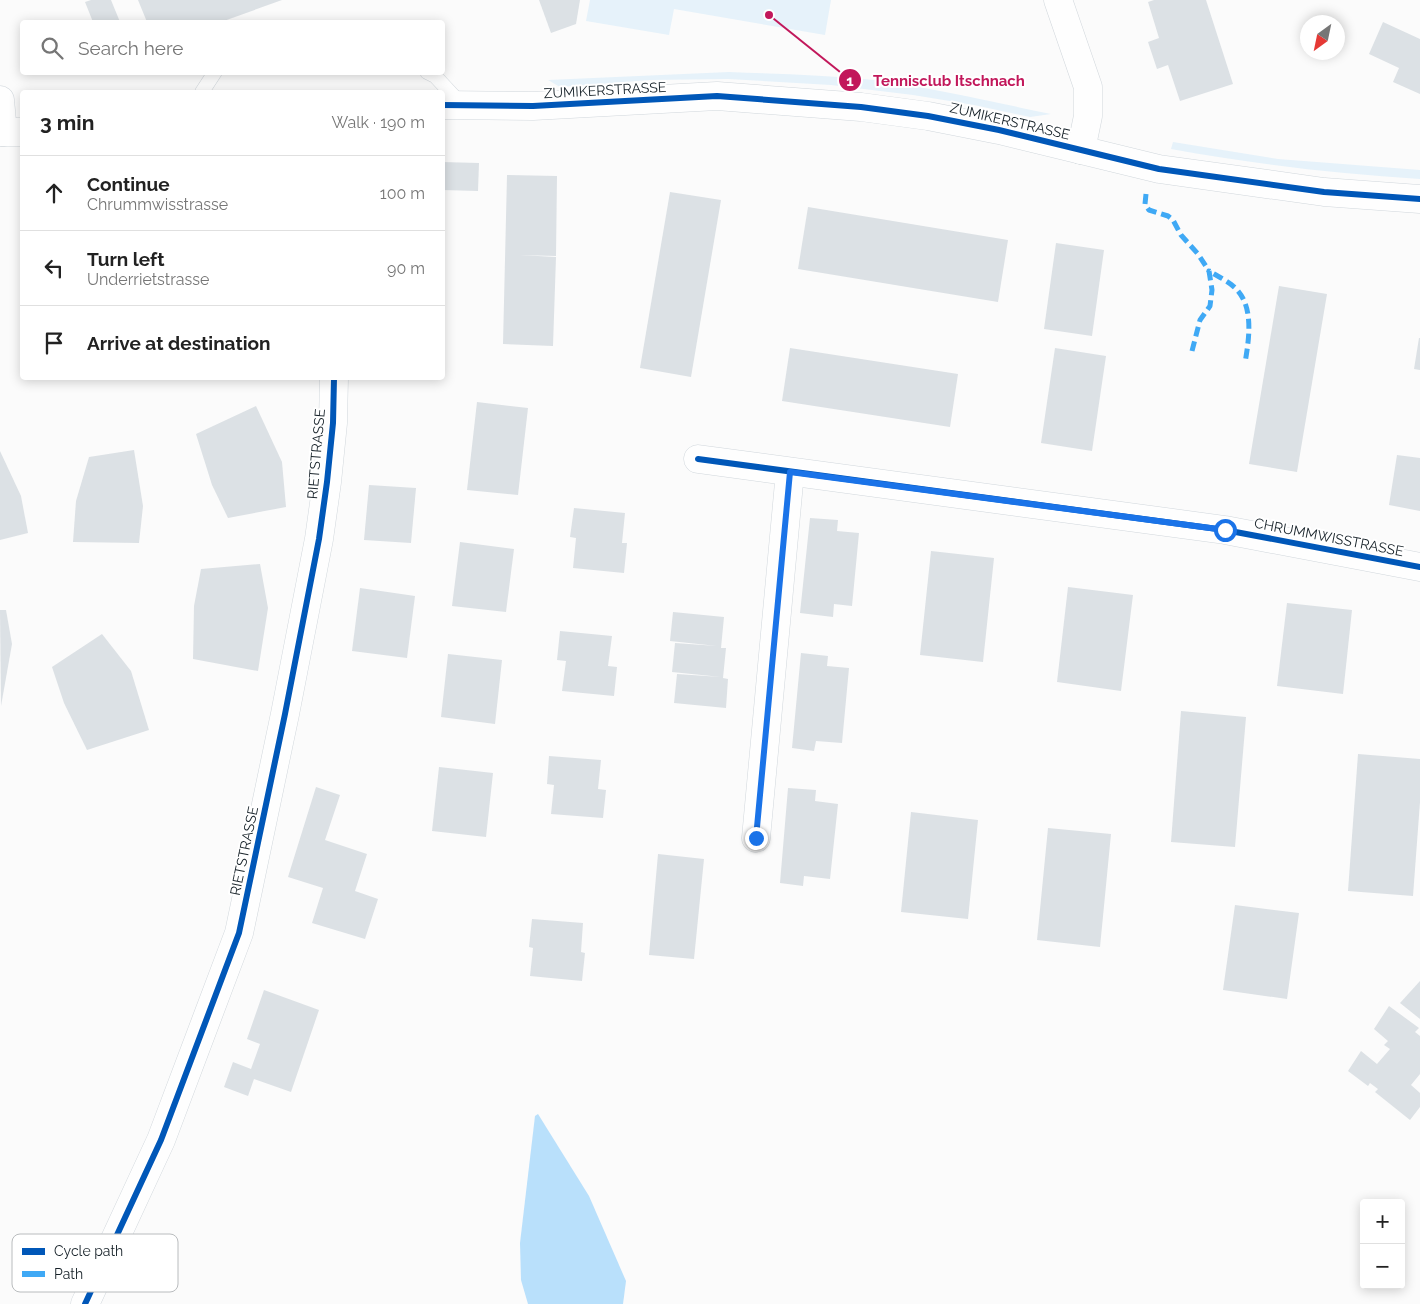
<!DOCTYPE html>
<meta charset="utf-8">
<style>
body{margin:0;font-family:Raleway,sans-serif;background:#f6f6f6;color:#222}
.controls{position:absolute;right:15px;bottom:15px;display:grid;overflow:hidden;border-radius:5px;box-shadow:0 2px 12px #0003}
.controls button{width:45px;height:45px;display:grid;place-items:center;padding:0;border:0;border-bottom:1px solid #e0e0e0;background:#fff;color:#222;font:25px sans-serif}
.compass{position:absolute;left:1300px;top:15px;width:45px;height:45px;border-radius:50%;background:#fff;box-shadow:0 2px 12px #0003;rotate:213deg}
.stop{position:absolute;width:15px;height:15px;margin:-11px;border:4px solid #1a73e8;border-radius:50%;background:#fff}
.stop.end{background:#1a73e8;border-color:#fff;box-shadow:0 1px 5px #0008}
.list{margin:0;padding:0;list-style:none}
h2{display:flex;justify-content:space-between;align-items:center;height:65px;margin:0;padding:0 20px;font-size:21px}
h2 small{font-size:16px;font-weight:400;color:#767676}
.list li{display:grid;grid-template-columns:32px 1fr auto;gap:15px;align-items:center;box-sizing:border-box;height:75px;padding:0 20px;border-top:1px solid #e0e0e0}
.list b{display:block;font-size:19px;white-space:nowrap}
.list p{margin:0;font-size:16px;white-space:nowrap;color:#767676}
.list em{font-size:16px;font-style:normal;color:#767676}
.icon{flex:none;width:28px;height:28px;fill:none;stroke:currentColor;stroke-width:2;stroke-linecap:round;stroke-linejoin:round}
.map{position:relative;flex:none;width:1420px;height:1304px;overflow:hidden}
.search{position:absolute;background:#fff;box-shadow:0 2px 12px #0003;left:20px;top:20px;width:425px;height:55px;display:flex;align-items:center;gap:12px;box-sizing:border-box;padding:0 18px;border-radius:5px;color:#767676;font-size:19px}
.panel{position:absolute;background:#fff;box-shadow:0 2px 12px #0003;left:20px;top:90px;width:425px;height:290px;border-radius:5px}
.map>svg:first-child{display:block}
</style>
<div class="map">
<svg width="1420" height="1304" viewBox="0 0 1420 1304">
<rect width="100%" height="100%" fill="#fbfbfb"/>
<g fill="#e6f2fa">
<polygon points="590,0 831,0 825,35 674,9 669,35 586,21"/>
<path d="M 729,72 C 777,74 826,75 874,80 C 934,88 992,102 1051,114 L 1030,117 L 974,105 L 913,95 L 831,85 L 728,79 L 650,80 L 560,87 L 548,80 Z"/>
<path d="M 1173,142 L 1278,159 L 1420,170 L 1420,179 C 1336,174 1254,164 1171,149 Z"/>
</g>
<polygon fill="#b9e0fb" points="538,1114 589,1196 626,1281 623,1304 528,1304 521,1280 520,1243 535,1116"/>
<g fill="#dce1e5">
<polygon points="91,0 111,0 120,22 93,22 85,2"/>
<polygon points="138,0 282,0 221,22 147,22"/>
<polygon points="539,0 580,0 576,24 551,33"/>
<polygon points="1154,0 1206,0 1233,84 1180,101 1168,65 1157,69 1148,42 1159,38 1148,2"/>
<polygon points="1383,22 1420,39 1420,94 1393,82 1399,68 1369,54"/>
<polygon points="442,162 479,163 478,191 442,190"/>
<polygon points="507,175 557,176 556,256 519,255 556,257 553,346 503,344"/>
<polygon points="670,192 721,200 691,377 640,368"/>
<polygon points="808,207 1008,240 998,302 798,269"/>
<polygon points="1056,243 1104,250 1092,336 1044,329"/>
<polygon points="1279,286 1327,294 1297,472 1249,464"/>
<polygon points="1419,338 1420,338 1420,370 1414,369"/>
<polygon points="790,348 958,374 950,427 782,401"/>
<polygon points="1055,348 1106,356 1092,451 1041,443"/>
<polygon points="477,402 528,408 518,495 467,490"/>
<polygon points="256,406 282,462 286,507 228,518 212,485 196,434"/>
<polygon points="134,450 143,506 139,543 73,542 76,501 89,457"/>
<polygon points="0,451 21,496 28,533 0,540"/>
<polygon points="1397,455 1420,458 1420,511 1389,505"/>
<polygon points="369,485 416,488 411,543 364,540"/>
<polygon points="574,508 625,513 622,543 627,543 624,573 573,568 576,538 570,537"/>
<polygon points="810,518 838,520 837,531 859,533 852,606 834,604 833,617 800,613"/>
<polygon points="460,542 514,549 506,612 452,606"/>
<polygon points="931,551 994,558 983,662 920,655"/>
<polygon points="260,564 268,608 258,671 193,659 194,606 201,569"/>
<polygon points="1068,587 1133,595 1121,691 1057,682"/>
<polygon points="360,588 415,596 407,658 352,651"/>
<polygon points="1287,603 1352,610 1343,694 1277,686"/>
<polygon points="0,610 6,610 12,644 1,706"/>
<polygon points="673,612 724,617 721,648 726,648 723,678 728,679 726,708 674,703 677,674 721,677 672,672 675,643 717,646 670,641"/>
<polygon points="560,631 612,636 608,666 617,667 614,696 562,691 566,661 557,660"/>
<polygon points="102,634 131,671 149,730 87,750 64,703 52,667"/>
<polygon points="801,653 828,656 827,666 849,668 842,743 816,741 814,751 792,748"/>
<polygon points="448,654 502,660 495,724 441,717"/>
<polygon points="1181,711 1246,717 1235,847 1171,842"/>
<polygon points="1358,754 1420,759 1420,802 1413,896 1348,891"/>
<polygon points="549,756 601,760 598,789 606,790 603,818 551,814 554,785 547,784"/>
<polygon points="439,767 493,773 486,837 432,831"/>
<polygon points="316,787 340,795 325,840 367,854 355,891 378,899 365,939 312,923 323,888 288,877"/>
<polygon points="788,788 816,790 815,801 838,804 830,879 804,876 803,886 780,883"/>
<polygon points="911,812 978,820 968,919 901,912"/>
<polygon points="1048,828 1111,834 1100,947 1037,940"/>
<polygon points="658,854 704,859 694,959 649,955"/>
<polygon points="1235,905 1299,913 1287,999 1223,990"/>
<polygon points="532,919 583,923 581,952 585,953 582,981 530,976 533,948 529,947"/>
<polygon points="1420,981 1420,1019 1400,1003"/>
<polygon points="264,990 319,1010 291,1092 254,1079 248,1096 224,1087 233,1062 251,1069 260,1044 247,1039"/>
<polygon points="1389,1006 1419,1028 1415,1032 1420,1036 1420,1074 1411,1085 1420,1093 1420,1107 1410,1120 1375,1092 1378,1089 1370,1083 1368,1086 1348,1071 1361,1051 1377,1064 1390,1049 1384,1045 1388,1041 1374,1029"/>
</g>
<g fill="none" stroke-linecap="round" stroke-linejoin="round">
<g stroke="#d1d7dc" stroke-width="15">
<g id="service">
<polyline points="427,72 435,76 461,104"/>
<polyline points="202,92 215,72"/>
</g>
</g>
<g stroke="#d1d7dc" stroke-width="29">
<g id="minor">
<polyline points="1058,0 1088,87 1088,116 1081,150"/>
<polyline points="0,100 3,132"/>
<polyline points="698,459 1225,530 1420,567"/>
<polyline points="756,838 790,472"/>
<polyline points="85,1304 161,1140 239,933 285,714 319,539 327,482 333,423 334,378"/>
</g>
</g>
<g stroke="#d1d7dc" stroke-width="29">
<g id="secondary">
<polyline points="442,105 533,106 717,96 861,107 928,116 999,130 1159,169 1324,192 1420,199"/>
<polyline points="0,132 22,132"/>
</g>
</g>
<use href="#service" stroke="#fefefe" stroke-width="14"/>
<use href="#minor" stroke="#fefefe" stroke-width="28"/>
<use href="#secondary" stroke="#fefefe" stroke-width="28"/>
<g stroke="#3fa9f5" stroke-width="5" stroke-dasharray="10 5" stroke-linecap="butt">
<polyline points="1146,194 1145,204 1149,210 1168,216 1173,220 1181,235 1198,254 1209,271"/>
<path d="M 1192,351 L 1200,320 L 1210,306 L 1212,290 L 1209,271 C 1217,276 1226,280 1233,286 C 1255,304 1249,339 1245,363"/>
</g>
<g stroke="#fff" stroke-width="9">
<g id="cycleway">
<polyline points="442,105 533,106 717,96 861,107 928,116 999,130 1159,169 1324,192 1420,199"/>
<polyline points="698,459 1225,530 1420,567"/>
<polyline points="85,1304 161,1140 239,933 285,714 319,539 327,482 333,423 334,378"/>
</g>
</g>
<use href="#cycleway" stroke="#0057b8" stroke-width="6"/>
</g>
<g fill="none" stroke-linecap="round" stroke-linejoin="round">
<polyline stroke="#1a73e8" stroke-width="6" points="756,838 790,472 1225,530"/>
</g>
<g text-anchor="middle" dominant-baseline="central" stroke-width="4" stroke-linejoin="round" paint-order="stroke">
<g font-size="14" fill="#162128" stroke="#fff">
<text transform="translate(605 90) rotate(-3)">ZUMIKERSTRASSE</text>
<text transform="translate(1010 121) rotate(13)">ZUMIKERSTRASSE</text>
<text transform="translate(316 454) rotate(-85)">RIETSTRASSE</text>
<text transform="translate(1329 537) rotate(11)">CHRUMMWISSTRASSE</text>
<text transform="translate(244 851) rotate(-78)">RIETSTRASSE</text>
</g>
</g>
<rect x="12" y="1234" width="166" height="58" rx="8" fill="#fff" stroke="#b9bcbe" stroke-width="1"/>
<rect x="22" y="1248" width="23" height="7" fill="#0057b8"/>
<rect x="22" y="1271" width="23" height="6" fill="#3fa9f5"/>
<g font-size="14" fill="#162128">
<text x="54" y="1256">Cycle path</text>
<text x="54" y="1279">Path</text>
</g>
<path fill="none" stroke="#c2185b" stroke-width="2" d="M769 15L850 80"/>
<g fill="#c2185b" stroke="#fff" stroke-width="2">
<circle cx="769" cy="15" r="5"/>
<circle cx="850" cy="80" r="12"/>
</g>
<g font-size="15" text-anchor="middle" font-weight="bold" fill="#fff">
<text x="850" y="86">1</text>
</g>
<g font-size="15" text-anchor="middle" font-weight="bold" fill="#c2185b" stroke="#fff" stroke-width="4" stroke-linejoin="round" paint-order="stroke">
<text x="949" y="86">Tennisclub Itschnach</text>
</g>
</svg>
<div class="controls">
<button>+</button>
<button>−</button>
</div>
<svg class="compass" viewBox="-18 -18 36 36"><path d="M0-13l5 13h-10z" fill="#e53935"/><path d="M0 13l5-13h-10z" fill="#767676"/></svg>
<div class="stop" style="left:1225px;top:530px"></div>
<div class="stop end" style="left:756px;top:838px"></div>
<div class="search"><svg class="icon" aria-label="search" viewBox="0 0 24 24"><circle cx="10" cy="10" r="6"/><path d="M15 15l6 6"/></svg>Search here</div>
<section class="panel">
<h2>3 min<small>Walk · 190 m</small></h2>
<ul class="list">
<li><svg class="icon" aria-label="ahead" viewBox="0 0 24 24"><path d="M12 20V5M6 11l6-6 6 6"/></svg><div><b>Continue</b><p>Chrummwisstrasse</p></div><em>100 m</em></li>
<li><svg class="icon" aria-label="left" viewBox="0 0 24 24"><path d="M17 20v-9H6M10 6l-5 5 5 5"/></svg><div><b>Turn left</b><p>Underrietstrasse</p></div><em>90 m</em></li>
<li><svg class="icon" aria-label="arrive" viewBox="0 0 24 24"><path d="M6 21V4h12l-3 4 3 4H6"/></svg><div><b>Arrive at destination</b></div></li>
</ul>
</section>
</div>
